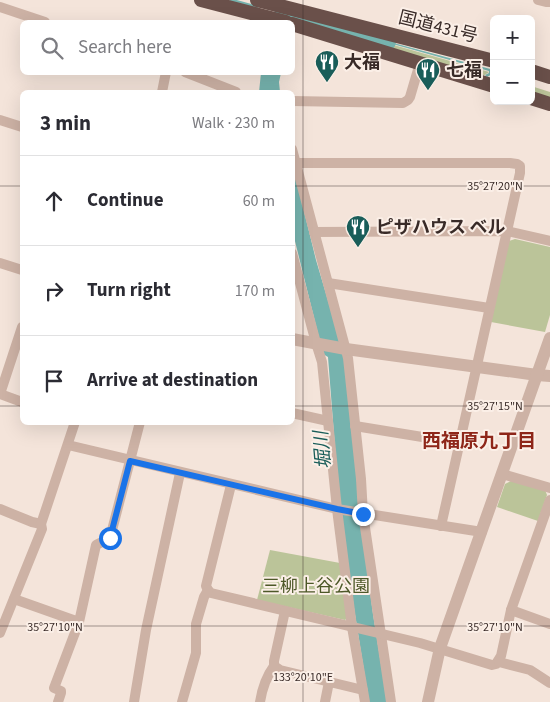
<!DOCTYPE html>
<meta charset="utf-8">
<style>
body{margin:0;font-family:"Source Sans 3","Noto Sans JP",sans-serif;background:#f7f7f7;color:#2b2b33}
.controls{position:absolute;right:15px;top:15px;display:grid;overflow:hidden;border-radius:8px;box-shadow:0 5px 20px #0002}
.controls button{width:45px;height:45px;display:grid;place-items:center;padding:0;border:0;border-bottom:1px solid #e1e1e2;background:#fff;color:#2b2b33;font:25px sans-serif}
.stop{position:absolute;width:15px;height:15px;margin:-11px;border:4px solid #1a73e8;border-radius:50%;background:#fff}
.stop.end{background:#1a73e8;border-color:#fff;box-shadow:0 1px 5px #0008}
.list{margin:0;padding:0;list-style:none}
h2{display:flex;justify-content:space-between;align-items:center;height:65px;margin:0;padding:0 20px;font-size:21px}
h2 small{font-size:16px;font-weight:400;color:#7c7c81}
.list li{display:grid;grid-template-columns:32px 1fr auto;gap:15px;align-items:center;box-sizing:border-box;height:90px;padding:0 20px;border-top:1px solid #e1e1e2}
.list b{display:block;font-size:19px;white-space:nowrap}
.list em{font-size:16px;font-style:normal;color:#7c7c81}
.icon{flex:none;width:28px;height:28px;fill:none;stroke:currentColor;stroke-width:2;stroke-linecap:round;stroke-linejoin:round}
.map{position:relative;flex:none;width:550px;height:702px;overflow:hidden}
.search{position:absolute;background:#fff;box-shadow:0 5px 20px #0002;left:20px;top:20px;width:275px;height:55px;display:flex;align-items:center;gap:12px;box-sizing:border-box;padding:0 18px;border-radius:8px;color:#7c7c81;font-size:19px}
.panel{position:absolute;background:#fff;box-shadow:0 5px 20px #0002;left:20px;top:90px;width:275px;height:335px;border-radius:8px}
.map>svg:first-child{display:block}
</style>
<div class="map">
<svg width="550" height="702" viewBox="0 0 550 702">
<rect width="100%" height="100%" fill="#f4e4da"/>
<g fill="#bbc499">
<polygon points="302,19 489,72 483,76 302,21"/>
<polygon points="531,86 550,92 550,98 531,92"/>
<polygon points="515,239 550,247 550,315 545,332 491,322 509,241"/>
<polygon points="511,481 545,490 547,495 538,521 497,507 505,484"/>
<polygon points="270,550 340,563 349,617 345,620 257,600"/>
</g>
<g fill="#76b3ae">
<polygon points="364,35 494,70 494,73 487,77 485,75 489,73 489,71 364,36"/>
<polygon points="261,73 281,73 279,82 280,92 259,92"/>
<polygon points="292,162 316,260 345,358 361,524 373,614 387,702 369,702 354,608 339,499 328,357 323,354 293,233"/>
</g>
<g fill="none" stroke-linecap="round" stroke-linejoin="round">
<polyline stroke="#76b3ae" stroke-width="3" points="231,0 257,7"/>
<polyline stroke="#76b3ae" stroke-width="18" points="283,14 387,42"/>
<g stroke="#cdb2a5" stroke-width="10">
<polyline points="538,0 546,2 550,2"/>
<polyline points="0,7 45,22"/>
<polyline points="185,72 236,92"/>
<polyline points="162,92 166,72"/>
<polyline points="292,101 403,103 408,100 410,97 420,63"/>
<polyline points="0,120 22,127"/>
<polyline points="292,149 348,358 361,479 363,514 391,702"/>
<polyline points="292,163 510,163 517,164 520,166 520,173 441,526"/>
<polyline points="314,232 507,231 550,241"/>
<polyline points="292,253 316,343 322,362 337,509 352,627 365,702"/>
<polyline points="0,263 22,270"/>
<polyline points="328,283 489,308"/>
<polyline points="0,394 22,327"/>
<polyline points="0,394 22,402"/>
<polyline points="292,413 328,421"/>
<polyline points="355,426 459,443"/>
<polyline points="68,445 337,509 482,532"/>
<polyline points="502,474 550,488"/>
<polyline points="231,485 206,586 208,590 211,593 420,643 492,665 496,664 501,656 511,610 550,500"/>
<polyline points="0,509 32,522 41,524 75,422"/>
<polyline points="14,599 79,622 96,545 110,538 140,422"/>
<polyline points="511,610 550,624"/>
<polyline points="285,611 274,661 274,666 280,670 363,690"/>
<polyline points="0,633 42,529 41,524"/>
<polyline points="499,662 530,670 550,683"/>
<polyline points="58,702 61,693 61,691 54,688 79,622"/>
<polyline points="134,702 146,630 180,473"/>
<polyline points="182,702 196,653 196,624 204,597 208,590"/>
<path d="M 260,702 C 262,689 266,677 274,666"/>
<polyline points="325,702 329,682"/>
</g>
<g stroke="#cdb2a5" stroke-width="12">
<polyline points="292,339 346,349 537,375 550,376"/>
<polyline points="428,702 440,648 550,338"/>
</g>
<g stroke="#6a504a" stroke-width="14">
<polyline points="201,0 286,22"/>
<polyline points="257,0 494,61"/>
<polyline points="292,24 494,86"/>
<polyline points="531,71 550,77"/>
<polyline points="531,98 550,104"/>
</g>
</g>
<g fill="none" stroke-linecap="round" stroke-linejoin="round">
<polyline stroke="#1a73e8" stroke-width="6" points="110,538 130,461 337,509 363,514"/>
</g>
<path fill="none" stroke="#382a27" stroke-width="1" stroke-opacity="0.45" d="M 303,0 L 303,702M 0,186 L 22,186M 292,186 L 550,186M 0,406 L 22,406M 292,406 L 550,406M 0,626 L 550,626"/>
<defs>
<g id="restaurant-pin" transform="scale(1.25)"><path d="M0 17L-7.5 6A9.5 9.5 0 1 1 7.5 6Z" fill="#195d59" stroke="#fbefe7"/><path d="M-5-6h1v4h1v-4h1v4h1v-4h1v5L-1.5 .5V6h-2V.5L-5-1ZM5-6V6H3V1.5H1.5Q1.5-4 5-6Z" fill="#fff"/></g>
</defs>
<g fill-rule="evenodd">
<use href="#restaurant-pin" x="327" y="62"/>
<use href="#restaurant-pin" x="428" y="70"/>
<use href="#restaurant-pin" x="358" y="227"/>
</g>
<g text-anchor="middle" dominant-baseline="central" stroke-width="4" stroke-linejoin="round" paint-order="stroke">
<g font-size="18" fill="#382a27" stroke="#fbefe7">
<text transform="translate(438 27) rotate(14)">国道431号</text>
</g>
<g font-size="18" font-weight="bold" fill="#382a27" stroke="#fbefe7" text-anchor="start">
<text x="344" y="62">大福</text>
<text x="446" y="70">七福</text>
<text x="376" y="227">ピザハウス ベル</text>
</g>
<g font-size="18" fill="#4d5828" stroke="#fbefe7">
<text x="316" y="586">三柳上谷公園</text>
</g>
<g font-size="19" font-weight="bold" fill="#8e2619" stroke="#fbefe7">
<text x="479" y="441">西福原九丁目</text>
</g>
<g font-size="19" font-style="italic" fill="#195d59" stroke="#fbefe7">
<text transform="translate(323 450) rotate(-95)">堀川</text>
</g>
</g>
<g font-size="12" text-anchor="middle" fill="#382a27" stroke="#fbefe7" stroke-width="4" stroke-linejoin="round" paint-order="stroke">
<text x="495" y="190">35°27'20"N</text>
<text x="495" y="410">35°27'15"N</text>
<text x="55" y="631">35°27'10"N</text>
<text x="495" y="631">35°27'10"N</text>
<text x="303" y="681">133°20'10"E</text>
</g>
</svg>
<div class="controls">
<button>+</button>
<button>−</button>
</div>
<div class="stop" style="left:110px;top:538px"></div>
<div class="stop end" style="left:363px;top:514px"></div>
<div class="search"><svg class="icon" aria-label="search" viewBox="0 0 24 24"><circle cx="10" cy="10" r="6"/><path d="M15 15l6 6"/></svg>Search here</div>
<section class="panel">
<h2>3 min<small>Walk · 230 m</small></h2>
<ul class="list">
<li><svg class="icon" aria-label="ahead" viewBox="0 0 24 24"><path d="M12 20V5M6 11l6-6 6 6"/></svg><div><b>Continue</b></div><em>60 m</em></li>
<li><svg class="icon" aria-label="right" viewBox="0 0 24 24"><path d="M7 20v-9h11M14 6l5 5-5 5"/></svg><div><b>Turn right</b></div><em>170 m</em></li>
<li><svg class="icon" aria-label="arrive" viewBox="0 0 24 24"><path d="M6 21V4h12l-3 4 3 4H6"/></svg><div><b>Arrive at destination</b></div></li>
</ul>
</section>
</div>
